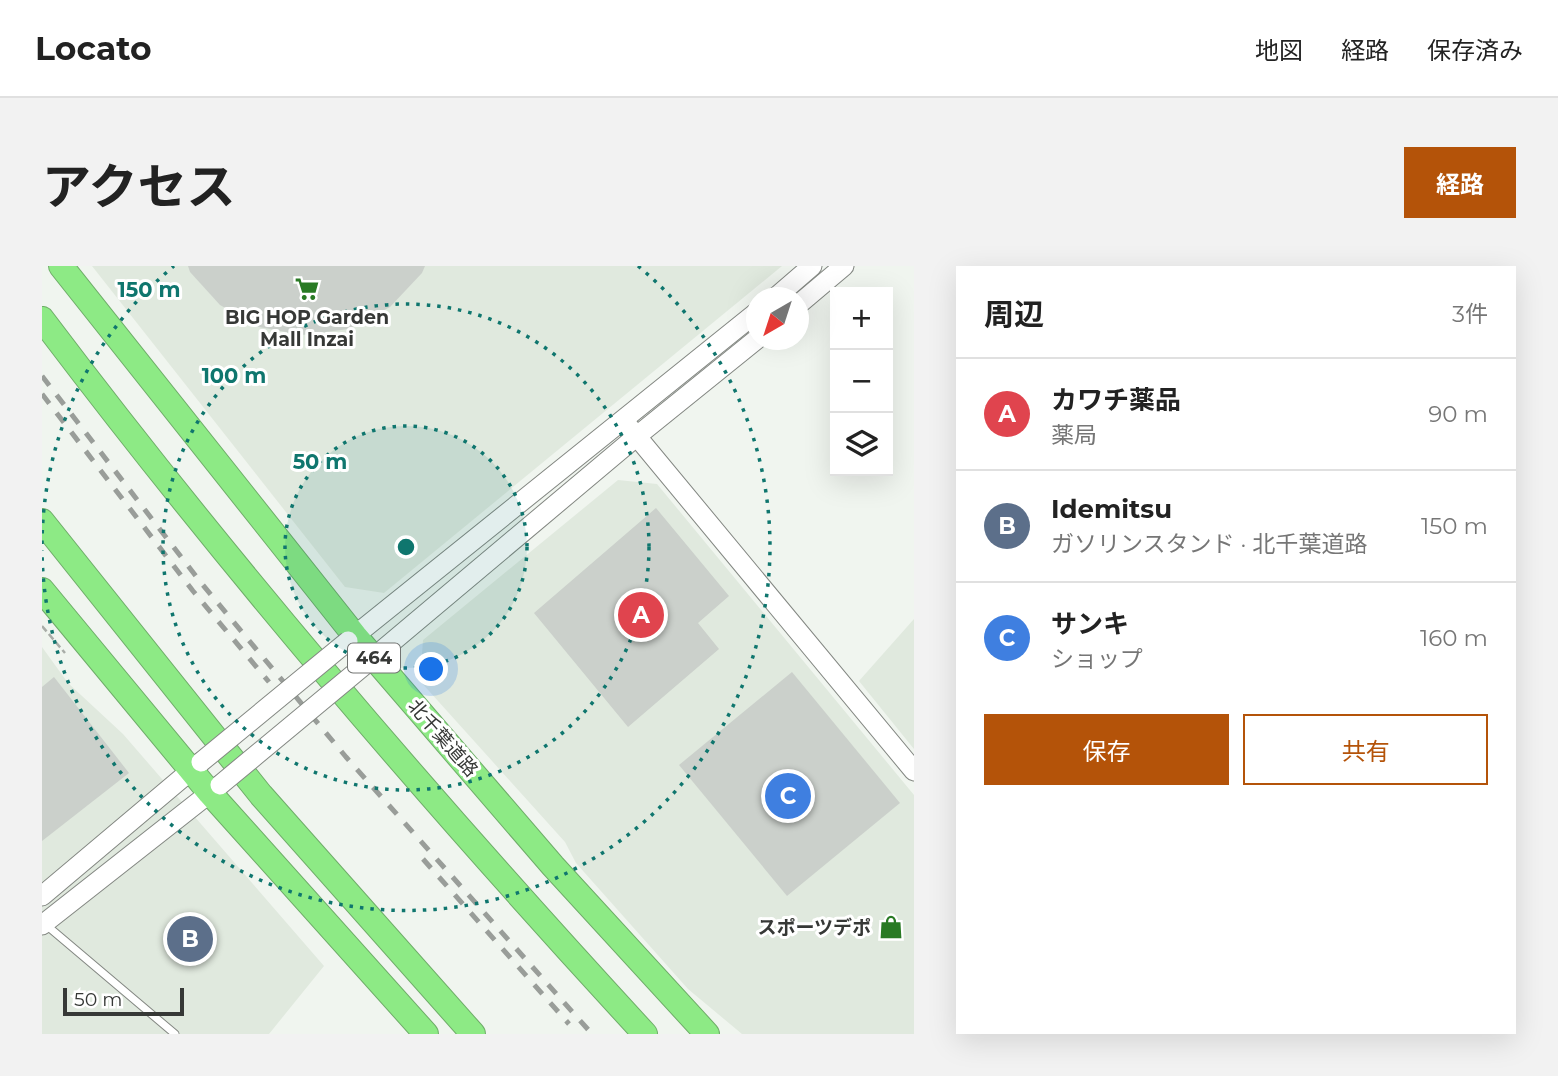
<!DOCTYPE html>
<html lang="ja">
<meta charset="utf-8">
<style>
body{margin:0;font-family:Montserrat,"Noto Sans JP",sans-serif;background:#f2f2f2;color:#222}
.controls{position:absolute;right:21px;top:21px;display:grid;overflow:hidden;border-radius:0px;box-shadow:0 7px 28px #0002}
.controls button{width:63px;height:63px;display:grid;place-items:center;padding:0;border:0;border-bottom:2px solid #e0e0e0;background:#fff;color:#222;font:35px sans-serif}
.compass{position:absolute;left:704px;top:21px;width:63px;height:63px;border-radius:50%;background:#fff;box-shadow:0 7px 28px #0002;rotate:219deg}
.scale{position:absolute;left:21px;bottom:18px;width:121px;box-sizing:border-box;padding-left:7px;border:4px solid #363836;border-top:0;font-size:19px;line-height:24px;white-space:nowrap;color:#363836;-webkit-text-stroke:5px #fff;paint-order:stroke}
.you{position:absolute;left:390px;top:404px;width:24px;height:24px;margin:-18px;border:5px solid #fff;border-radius:50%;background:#1a73e8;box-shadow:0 0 0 10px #1a73e833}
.badge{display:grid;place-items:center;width:46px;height:46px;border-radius:50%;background:#b45309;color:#fff;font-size:23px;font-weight:700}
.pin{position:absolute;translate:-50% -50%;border:4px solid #fff;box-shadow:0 2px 7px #0006}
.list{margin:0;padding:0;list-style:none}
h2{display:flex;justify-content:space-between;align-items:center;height:91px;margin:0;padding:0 28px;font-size:30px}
h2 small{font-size:23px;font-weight:400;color:#767676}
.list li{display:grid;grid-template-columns:46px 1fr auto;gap:21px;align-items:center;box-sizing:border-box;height:112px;padding:0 28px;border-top:2px solid #e0e0e0}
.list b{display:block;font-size:26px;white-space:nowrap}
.list p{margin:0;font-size:23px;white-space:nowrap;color:#767676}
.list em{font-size:23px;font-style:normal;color:#767676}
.actions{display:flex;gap:14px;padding:21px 28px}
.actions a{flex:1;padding:16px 0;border:2px solid #b45309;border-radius:0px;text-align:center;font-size:24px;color:#b45309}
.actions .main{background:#b45309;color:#fff}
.icon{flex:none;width:38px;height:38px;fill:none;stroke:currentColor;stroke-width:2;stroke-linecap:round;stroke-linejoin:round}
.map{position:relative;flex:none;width:872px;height:768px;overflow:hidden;border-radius:0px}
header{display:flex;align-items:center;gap:42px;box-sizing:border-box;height:98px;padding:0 35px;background:#fff;border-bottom:2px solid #e0e0e0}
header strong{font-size:33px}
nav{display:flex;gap:38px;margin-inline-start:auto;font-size:24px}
.intro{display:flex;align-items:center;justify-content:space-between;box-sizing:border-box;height:168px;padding:0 42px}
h1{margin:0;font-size:49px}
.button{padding:18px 32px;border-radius:0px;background:#b45309;color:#fff;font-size:24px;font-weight:700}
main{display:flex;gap:42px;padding:0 42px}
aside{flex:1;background:#fff;border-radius:0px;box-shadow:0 7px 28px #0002}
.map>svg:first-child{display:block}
</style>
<header>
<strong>Locato</strong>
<nav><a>地図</a><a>経路</a><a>保存済み</a></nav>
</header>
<div class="intro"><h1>アクセス</h1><a class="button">経路</a></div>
<main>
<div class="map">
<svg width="872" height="768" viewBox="0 0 872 768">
<rect width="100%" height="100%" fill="#f0f5ef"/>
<g fill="#e0e9de">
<polygon points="50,0 740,0 342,327 303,321"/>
<polygon points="576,214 615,218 872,529 872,768 700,768 646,723 534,597 523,576 378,415 381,374"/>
<polygon points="872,353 872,483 817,415"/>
<polygon points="0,381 26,417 81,468 282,700 227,768 0,768"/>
</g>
<g fill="#cbd0cb">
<polygon points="146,0 383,0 380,7 348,41 307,63 260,69 217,61 178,39 148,6"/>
<polygon points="614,242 687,330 656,357 677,383 586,461 492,347"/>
<polygon points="750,406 858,537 745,630 637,499"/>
<polygon points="12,411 87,507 0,575 0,421"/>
</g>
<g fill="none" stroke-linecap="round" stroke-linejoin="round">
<g stroke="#838782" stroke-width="9">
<polyline id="lane" points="3,658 133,768"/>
</g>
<g stroke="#838782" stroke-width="21">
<g id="secondary">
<polyline points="733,32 770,0"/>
<polyline points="757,38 802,0"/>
<polyline points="587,161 872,505"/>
<polyline points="306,375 715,46"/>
<polyline points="325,397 595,170 715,73"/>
<polyline points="0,630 159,496"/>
<polyline points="0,659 178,519"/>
</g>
</g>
<g stroke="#6fac69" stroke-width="26">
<g id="highway">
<polyline points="19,0 313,370 511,600 665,768"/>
<path d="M 0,53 C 188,302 392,539 603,768"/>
<polyline points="0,255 219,529 431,768"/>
<polyline points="0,324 168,527 384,768"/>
</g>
</g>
<polyline stroke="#a9ada8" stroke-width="2.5" stroke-dasharray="7 3.5" stroke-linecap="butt" points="0,360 23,387"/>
<use href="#lane" stroke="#fff" stroke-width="7"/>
<use href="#secondary" stroke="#fff" stroke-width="19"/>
<use href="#highway" stroke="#8dea85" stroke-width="24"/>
<g stroke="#999d99" stroke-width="5" stroke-dasharray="12 12" stroke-linecap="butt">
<polyline points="0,110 160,318 304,491 550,768"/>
<polyline points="0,128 151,325 227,416"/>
<polyline points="381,593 527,758"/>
</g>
<g stroke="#838782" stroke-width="21" stroke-linecap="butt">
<g id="secondary-bridge">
<polyline points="159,496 306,375"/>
<polyline points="178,519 325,397"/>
</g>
</g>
<use href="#secondary-bridge" stroke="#fff" stroke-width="19"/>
</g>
<circle cx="364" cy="281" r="121" fill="#0f766e" fill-opacity=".12"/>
<g fill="none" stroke="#0f766e" stroke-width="3.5" stroke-dasharray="3.5 7">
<circle cx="364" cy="281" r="121"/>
<circle cx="364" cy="281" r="243"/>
<path d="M0 278A364 364 0 0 1 132 0M596 0A364 364 0 1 1 0 284"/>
</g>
<defs>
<g id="supermarket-bare" transform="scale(1.89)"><path d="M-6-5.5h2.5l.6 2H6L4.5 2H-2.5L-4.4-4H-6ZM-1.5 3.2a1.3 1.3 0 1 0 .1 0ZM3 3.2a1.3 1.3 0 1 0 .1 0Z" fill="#297a24" stroke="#fff" stroke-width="2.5" paint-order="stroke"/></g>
<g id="shop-bare" transform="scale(1.89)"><path d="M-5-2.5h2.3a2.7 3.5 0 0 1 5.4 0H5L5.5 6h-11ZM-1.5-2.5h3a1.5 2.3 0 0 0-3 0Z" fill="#297a24" stroke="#fff" stroke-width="2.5" paint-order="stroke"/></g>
</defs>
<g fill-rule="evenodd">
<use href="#supermarket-bare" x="265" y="23"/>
<use href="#shop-bare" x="849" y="661"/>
</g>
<g text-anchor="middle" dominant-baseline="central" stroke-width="6" stroke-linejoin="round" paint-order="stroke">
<rect fill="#fff" stroke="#727472" stroke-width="2" x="306" y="377.5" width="52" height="29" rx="5"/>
<g font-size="18" font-weight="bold" fill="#363836">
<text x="332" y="392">464</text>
</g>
<g font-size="19" font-weight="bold" fill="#363836" stroke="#fff">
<text x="265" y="51">BIG HOP Garden<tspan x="265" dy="22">Mall Inzai</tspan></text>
<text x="829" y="661" text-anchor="end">スポーツデポ</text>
</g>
<g font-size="19" fill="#363836" stroke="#fff">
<text transform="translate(401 472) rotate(49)">北千葉道路</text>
</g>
</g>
<circle cx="364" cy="281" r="10" fill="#0f766e" stroke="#fff" stroke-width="3.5"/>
<g font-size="21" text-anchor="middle" font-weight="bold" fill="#0f766e" stroke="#fff" stroke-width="6" stroke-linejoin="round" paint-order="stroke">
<text x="107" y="31">150 m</text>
<text x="192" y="117">100 m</text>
<text x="278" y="203">50 m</text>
</g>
</svg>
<div class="controls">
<button>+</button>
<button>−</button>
<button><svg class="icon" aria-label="layers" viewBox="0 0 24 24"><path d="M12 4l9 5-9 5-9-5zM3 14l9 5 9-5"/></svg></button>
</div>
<svg class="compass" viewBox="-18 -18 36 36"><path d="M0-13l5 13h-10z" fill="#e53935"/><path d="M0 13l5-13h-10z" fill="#767676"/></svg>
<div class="scale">50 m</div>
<div class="you"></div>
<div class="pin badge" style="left:599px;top:349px;background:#e0444e">A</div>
<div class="pin badge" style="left:148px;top:673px;background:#5c6f8a">B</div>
<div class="pin badge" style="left:746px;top:530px;background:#3f7fe0">C</div>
</div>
<aside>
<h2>周辺<small>3件</small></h2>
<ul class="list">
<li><span class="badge" style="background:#e0444e">A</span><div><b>カワチ薬品</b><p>薬局</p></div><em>90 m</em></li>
<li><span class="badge" style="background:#5c6f8a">B</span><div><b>Idemitsu</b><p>ガソリンスタンド · 北千葉道路</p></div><em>150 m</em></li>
<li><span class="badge" style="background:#3f7fe0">C</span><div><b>サンキ</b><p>ショップ</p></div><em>160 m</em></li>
</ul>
<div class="actions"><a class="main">保存</a><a>共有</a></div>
</aside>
</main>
